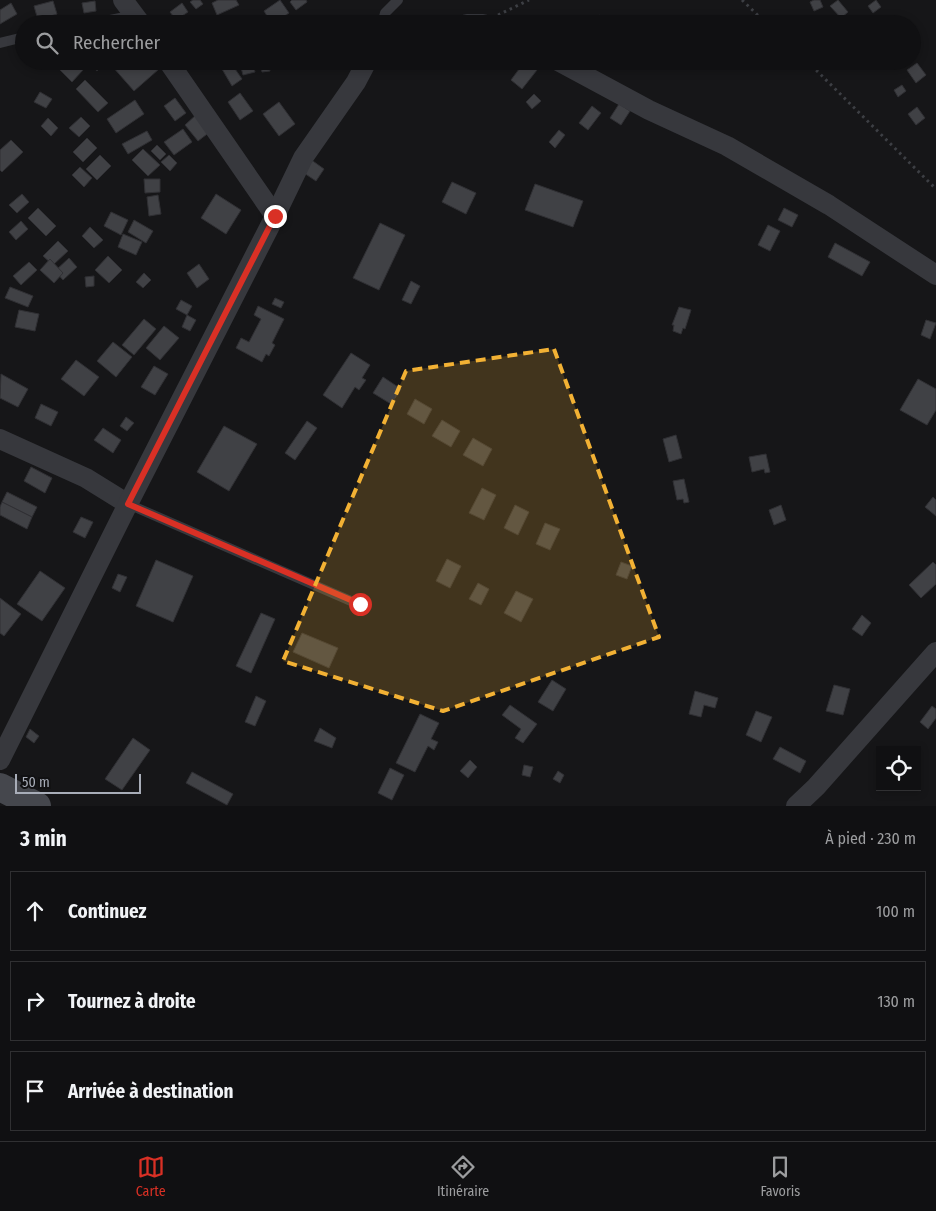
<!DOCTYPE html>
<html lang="fr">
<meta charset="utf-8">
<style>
body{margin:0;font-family:"Fira Sans Condensed",sans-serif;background:#1e1e20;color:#f1f3f6}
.controls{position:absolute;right:15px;bottom:15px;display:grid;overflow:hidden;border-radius:0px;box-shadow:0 2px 8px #0003}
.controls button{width:45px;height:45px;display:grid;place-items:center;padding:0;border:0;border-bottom:1px solid #303032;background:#101012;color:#f1f3f6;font:25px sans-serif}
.scale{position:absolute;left:15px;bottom:12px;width:126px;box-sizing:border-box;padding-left:5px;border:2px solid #a8adb8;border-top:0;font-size:14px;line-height:18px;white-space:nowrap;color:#a8adb8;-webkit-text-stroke:4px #111113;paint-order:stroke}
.stop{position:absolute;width:15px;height:15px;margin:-11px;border:4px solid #d93025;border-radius:50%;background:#fff}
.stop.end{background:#d93025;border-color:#fff;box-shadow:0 1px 5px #0008}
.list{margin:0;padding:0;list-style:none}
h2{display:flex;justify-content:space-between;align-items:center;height:65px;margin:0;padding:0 20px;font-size:21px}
h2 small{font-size:16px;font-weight:400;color:#9c9d9f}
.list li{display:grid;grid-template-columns:32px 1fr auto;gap:15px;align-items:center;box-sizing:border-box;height:80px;margin:0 10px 10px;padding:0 10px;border:1px solid #303032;border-radius:0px}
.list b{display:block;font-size:19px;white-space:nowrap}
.list em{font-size:16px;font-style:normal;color:#9c9d9f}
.icon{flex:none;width:28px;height:28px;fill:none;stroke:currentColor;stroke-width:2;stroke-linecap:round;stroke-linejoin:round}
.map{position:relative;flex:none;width:936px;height:806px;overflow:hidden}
.search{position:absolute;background:#101012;box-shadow:0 2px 8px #0003;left:15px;right:15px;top:15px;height:55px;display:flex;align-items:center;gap:12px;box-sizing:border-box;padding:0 18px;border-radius:28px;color:#9c9d9f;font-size:19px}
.sheet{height:335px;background:#101012}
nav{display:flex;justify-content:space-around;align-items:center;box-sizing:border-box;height:70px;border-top:1px solid #303032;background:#101012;font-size:14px;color:#9c9d9f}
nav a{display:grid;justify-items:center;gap:2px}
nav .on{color:#d93025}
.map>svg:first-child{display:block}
</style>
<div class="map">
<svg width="936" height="806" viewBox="0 0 936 806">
<rect width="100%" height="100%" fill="#161618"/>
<g fill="#404145" stroke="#303034">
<polygon points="193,0 200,0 203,4 196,9 190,2"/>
<polygon points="218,0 236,0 239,5 217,15 212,3"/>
<polygon points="280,0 289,13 272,24 264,11"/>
<polygon points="292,0 306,0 307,2 296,10 290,2"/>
<polygon points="814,0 820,0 823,7 814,11 810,2"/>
<polygon points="838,0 848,12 841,18 830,6"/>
<polygon points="876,0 881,7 873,13 868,6"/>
<polygon points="53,1 57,14 38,20 34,6"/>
<polygon points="95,1 96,11 84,13 82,3"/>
<polygon points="11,3 17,14 0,24 0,10"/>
<polygon points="182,3 188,12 176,20 170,12"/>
<polygon points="599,15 612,24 594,24"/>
<polygon points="62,61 74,61 83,70 72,82 57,67"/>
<polygon points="86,61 106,61 97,71"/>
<polygon points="117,61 153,61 159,69 134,91 112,66"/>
<polygon points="248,61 252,61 255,72 243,75 240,64"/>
<polygon points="268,61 270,71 262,72 260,62"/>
<polygon points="525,61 537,70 522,89 511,80"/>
<polygon points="231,63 242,79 232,86 222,69"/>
<polygon points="917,63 926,75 916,83 907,70"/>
<polygon points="85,80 108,103 98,112 76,89"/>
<polygon points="902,85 906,91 898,97 894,90"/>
<polygon points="40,92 52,99 46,108 34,102"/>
<polygon points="240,93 253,111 240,120 228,102"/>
<polygon points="534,94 541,101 532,109 526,102"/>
<polygon points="175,98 186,113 175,121 164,106"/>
<polygon points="135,100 144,114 116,133 107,119"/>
<polygon points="279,102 295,124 279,136 263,114"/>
<polygon points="619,104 630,111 621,125 610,118"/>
<polygon points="592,106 601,113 588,130 579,123"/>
<polygon points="917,107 925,118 916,125 908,114"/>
<polygon points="197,114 211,131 198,141 185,125"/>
<polygon points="81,117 90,126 79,137 69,128"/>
<polygon points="48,118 58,128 51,136 41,126"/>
<polygon points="183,129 192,142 174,155 164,142"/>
<polygon points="559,130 565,135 555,148 549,142"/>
<polygon points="147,131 152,140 128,154 122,144"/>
<polygon points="87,138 97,148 83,162 73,152"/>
<polygon points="11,140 23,152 2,172 0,170 0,150"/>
<polygon points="157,145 166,154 160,160 151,151"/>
<polygon points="143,149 160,165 148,176 132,160"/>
<polygon points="100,155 111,166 97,180 86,169"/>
<polygon points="169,155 177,163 170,171 161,162"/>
<polygon points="310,159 324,169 316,181 301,171"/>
<polygon points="80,167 92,178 84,187 72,175"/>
<polygon points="144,179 160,179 160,192 145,193"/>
<polygon points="452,182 476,193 466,214 442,202"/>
<polygon points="535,184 583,201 573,227 525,210"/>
<polygon points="22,194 29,202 17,213 9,205"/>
<polygon points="216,194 241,210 226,234 201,218"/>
<polygon points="158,195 161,214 149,216 147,197"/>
<polygon points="38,208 56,226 46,236 28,218"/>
<polygon points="784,208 798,215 792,227 778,220"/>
<polygon points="111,212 128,220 121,235 104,226"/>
<polygon points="134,220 153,231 146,243 128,232"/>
<polygon points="21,221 28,229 16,240 9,232"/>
<polygon points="380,223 405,235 379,290 353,278"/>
<polygon points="768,225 780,231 770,251 758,245"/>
<polygon points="90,227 103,240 94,248 82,236"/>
<polygon points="123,234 142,242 136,255 118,247"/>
<polygon points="58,241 68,251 53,265 43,256"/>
<polygon points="835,243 870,262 862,276 828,257"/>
<polygon points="108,256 122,270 109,283 95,270"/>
<polygon points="69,258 77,267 63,280 55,271"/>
<polygon points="50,259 63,273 54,283 40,270"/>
<polygon points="29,262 37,270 21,285 13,276"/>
<polygon points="199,264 209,279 197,288 187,273"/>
<polygon points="144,273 151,280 143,288 136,282"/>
<polygon points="94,276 94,286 86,287 85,277"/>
<polygon points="411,281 420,286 411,304 402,300"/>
<polygon points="10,287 33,296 28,307 5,298"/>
<polygon points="275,298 284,302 281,308 272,304"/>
<polygon points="181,300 192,306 187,315 176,309"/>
<polygon points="258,306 284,319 272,343 275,345 269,356 266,354 262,362 236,348 241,338 249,342 261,319 254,315"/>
<polygon points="679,307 691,310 685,329 683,328 681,334 673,331 674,325 672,325"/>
<polygon points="19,310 39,314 35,331 15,327"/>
<polygon points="187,315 196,320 190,331 182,327"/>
<polygon points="144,319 156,329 134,355 122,345"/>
<polygon points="926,320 936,323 930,339 921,335"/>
<polygon points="164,326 179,338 160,360 146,348"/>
<polygon points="113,342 132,357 116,377 97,361"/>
<polygon points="351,353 370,365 362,378 366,380 359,390 355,387 342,408 323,395"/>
<polygon points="76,360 99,377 84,396 61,379"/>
<polygon points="154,366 168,374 155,395 141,387"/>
<polygon points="1,374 28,389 18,407 0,398"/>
<polygon points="383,377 401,389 391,404 373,393"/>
<polygon points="918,379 936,389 936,410 927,425 900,410"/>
<polygon points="415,399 432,409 424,424 407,414"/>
<polygon points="41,404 58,412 51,426 35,418"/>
<polygon points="126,417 134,423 127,431 120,426"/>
<polygon points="442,420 460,431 451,447 432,436"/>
<polygon points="307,421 317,428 295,460 285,453"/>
<polygon points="224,426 257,444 229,491 197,472"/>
<polygon points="103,428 121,440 113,453 94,440"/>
<polygon points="676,435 682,458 669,462 663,439"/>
<polygon points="473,438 492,449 483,466 463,455"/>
<polygon points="766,454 770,472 765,473 764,469 752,472 749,457"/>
<polygon points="31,467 52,478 45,493 24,481"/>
<polygon points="684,479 689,502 684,503 683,499 677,500 673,481"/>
<polygon points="482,488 496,495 484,520 469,513"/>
<polygon points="7,492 37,507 32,517 2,502"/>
<polygon points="933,497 936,500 936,516 925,507"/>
<polygon points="2,502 32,517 27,529 0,515 0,507"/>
<polygon points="515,505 529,512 518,535 504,528"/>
<polygon points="781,505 786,520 774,525 769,510"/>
<polygon points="81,517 93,522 85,538 73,532"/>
<polygon points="545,523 560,529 550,550 536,544"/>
<polygon points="447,559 461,566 450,588 436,581"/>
<polygon points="156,560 193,576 173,622 136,606"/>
<polygon points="621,562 632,566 627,579 616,575"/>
<polygon points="933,562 936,565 936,584 921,598 909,585"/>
<polygon points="40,571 65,588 42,621 17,604"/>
<polygon points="118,574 127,577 120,592 112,588"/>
<polygon points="478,583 489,589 481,605 469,599"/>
<polygon points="516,591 533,599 521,622 504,613"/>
<polygon points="0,598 21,614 4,636 0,633"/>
<polygon points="261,613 275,619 251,673 236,666"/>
<polygon points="862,615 871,623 862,636 852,629"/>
<polygon points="302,633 338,648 329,668 293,652"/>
<polygon points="552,680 566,689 553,711 538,702"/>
<polygon points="834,685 850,689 843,715 826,711"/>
<polygon points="695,691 718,698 715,708 704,705 701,717 689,714"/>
<polygon points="256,696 266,701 255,726 245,722"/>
<polygon points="510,705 537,724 523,743 515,738 521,729 502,715"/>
<polygon points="932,706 936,709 936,718 928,729 920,722"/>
<polygon points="756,711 772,717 761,742 746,735"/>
<polygon points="420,714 439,723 431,739 438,742 434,750 428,746 415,772 396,763"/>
<polygon points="320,728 336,738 332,748 314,741"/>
<polygon points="30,729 39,736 34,743 26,737"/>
<polygon points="133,738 150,750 122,790 105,779"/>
<polygon points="780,747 806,761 800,773 773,759"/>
<polygon points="470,760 477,767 468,778 460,771"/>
<polygon points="524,765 533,767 530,777 522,775"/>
<polygon points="390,768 404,775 392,800 378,793"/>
<polygon points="558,771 564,775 560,783 553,779"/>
<polygon points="192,772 233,794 227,805 186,783"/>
</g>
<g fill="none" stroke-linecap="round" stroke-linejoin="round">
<g stroke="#3d3f44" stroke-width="3" stroke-dasharray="2.5 4" stroke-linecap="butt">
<polyline points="742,0 767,24"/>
<polyline points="498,15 529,0"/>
<polyline points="807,61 936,189"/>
</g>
<g stroke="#37383d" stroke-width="10">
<polyline points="91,24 120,18 138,21"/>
<polyline points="382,24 385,13 398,0"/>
<polyline points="0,43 24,37"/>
<polyline points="128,504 360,605"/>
</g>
<g stroke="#37383d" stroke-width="20">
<polyline points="123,0 141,24"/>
<polyline points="467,24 483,24"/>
<polyline points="168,61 275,216"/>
<polyline points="558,61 649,110 727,146 829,205 936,275"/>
<polyline points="0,439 86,478 128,504"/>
<polyline points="0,760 128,504 275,216 303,158 356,82 367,61"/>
<polyline points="796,806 816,787 936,652"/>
</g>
<polyline stroke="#45474d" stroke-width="28" points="0,787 37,806"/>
</g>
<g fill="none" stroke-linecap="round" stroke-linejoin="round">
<polyline stroke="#d93025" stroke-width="6" points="275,216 128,504 360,604"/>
</g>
<path fill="#f2b134" fill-opacity="0.2" stroke="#f2b134" stroke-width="4" stroke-dasharray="10 6" stroke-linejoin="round" d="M 554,349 L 659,637 L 443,711 L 283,661 L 406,371 Z"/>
</svg>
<div class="controls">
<button><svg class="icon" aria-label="locate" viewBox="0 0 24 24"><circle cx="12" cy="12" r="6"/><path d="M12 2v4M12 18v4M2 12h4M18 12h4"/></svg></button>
</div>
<div class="scale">50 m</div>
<div class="stop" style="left:360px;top:604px"></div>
<div class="stop end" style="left:275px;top:216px"></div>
<div class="search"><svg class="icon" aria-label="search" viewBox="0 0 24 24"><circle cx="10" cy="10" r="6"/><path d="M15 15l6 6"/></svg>Rechercher</div>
</div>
<section class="sheet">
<h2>3 min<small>À pied · 230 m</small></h2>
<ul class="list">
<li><svg class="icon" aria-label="ahead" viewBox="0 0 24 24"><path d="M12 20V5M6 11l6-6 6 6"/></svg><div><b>Continuez</b></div><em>100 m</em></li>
<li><svg class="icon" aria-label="right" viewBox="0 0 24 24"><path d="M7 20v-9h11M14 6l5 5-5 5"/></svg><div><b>Tournez à droite</b></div><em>130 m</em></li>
<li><svg class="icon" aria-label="arrive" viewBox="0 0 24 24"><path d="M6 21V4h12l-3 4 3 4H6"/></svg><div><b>Arrivée à destination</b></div></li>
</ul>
</section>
<nav>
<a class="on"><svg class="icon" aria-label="map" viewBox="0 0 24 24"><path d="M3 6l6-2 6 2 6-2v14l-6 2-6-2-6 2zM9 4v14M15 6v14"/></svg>Carte</a>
<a><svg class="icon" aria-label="directions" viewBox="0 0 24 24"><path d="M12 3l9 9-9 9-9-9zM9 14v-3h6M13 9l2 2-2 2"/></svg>Itinéraire</a>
<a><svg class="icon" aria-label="saved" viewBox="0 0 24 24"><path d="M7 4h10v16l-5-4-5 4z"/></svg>Favoris</a>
</nav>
